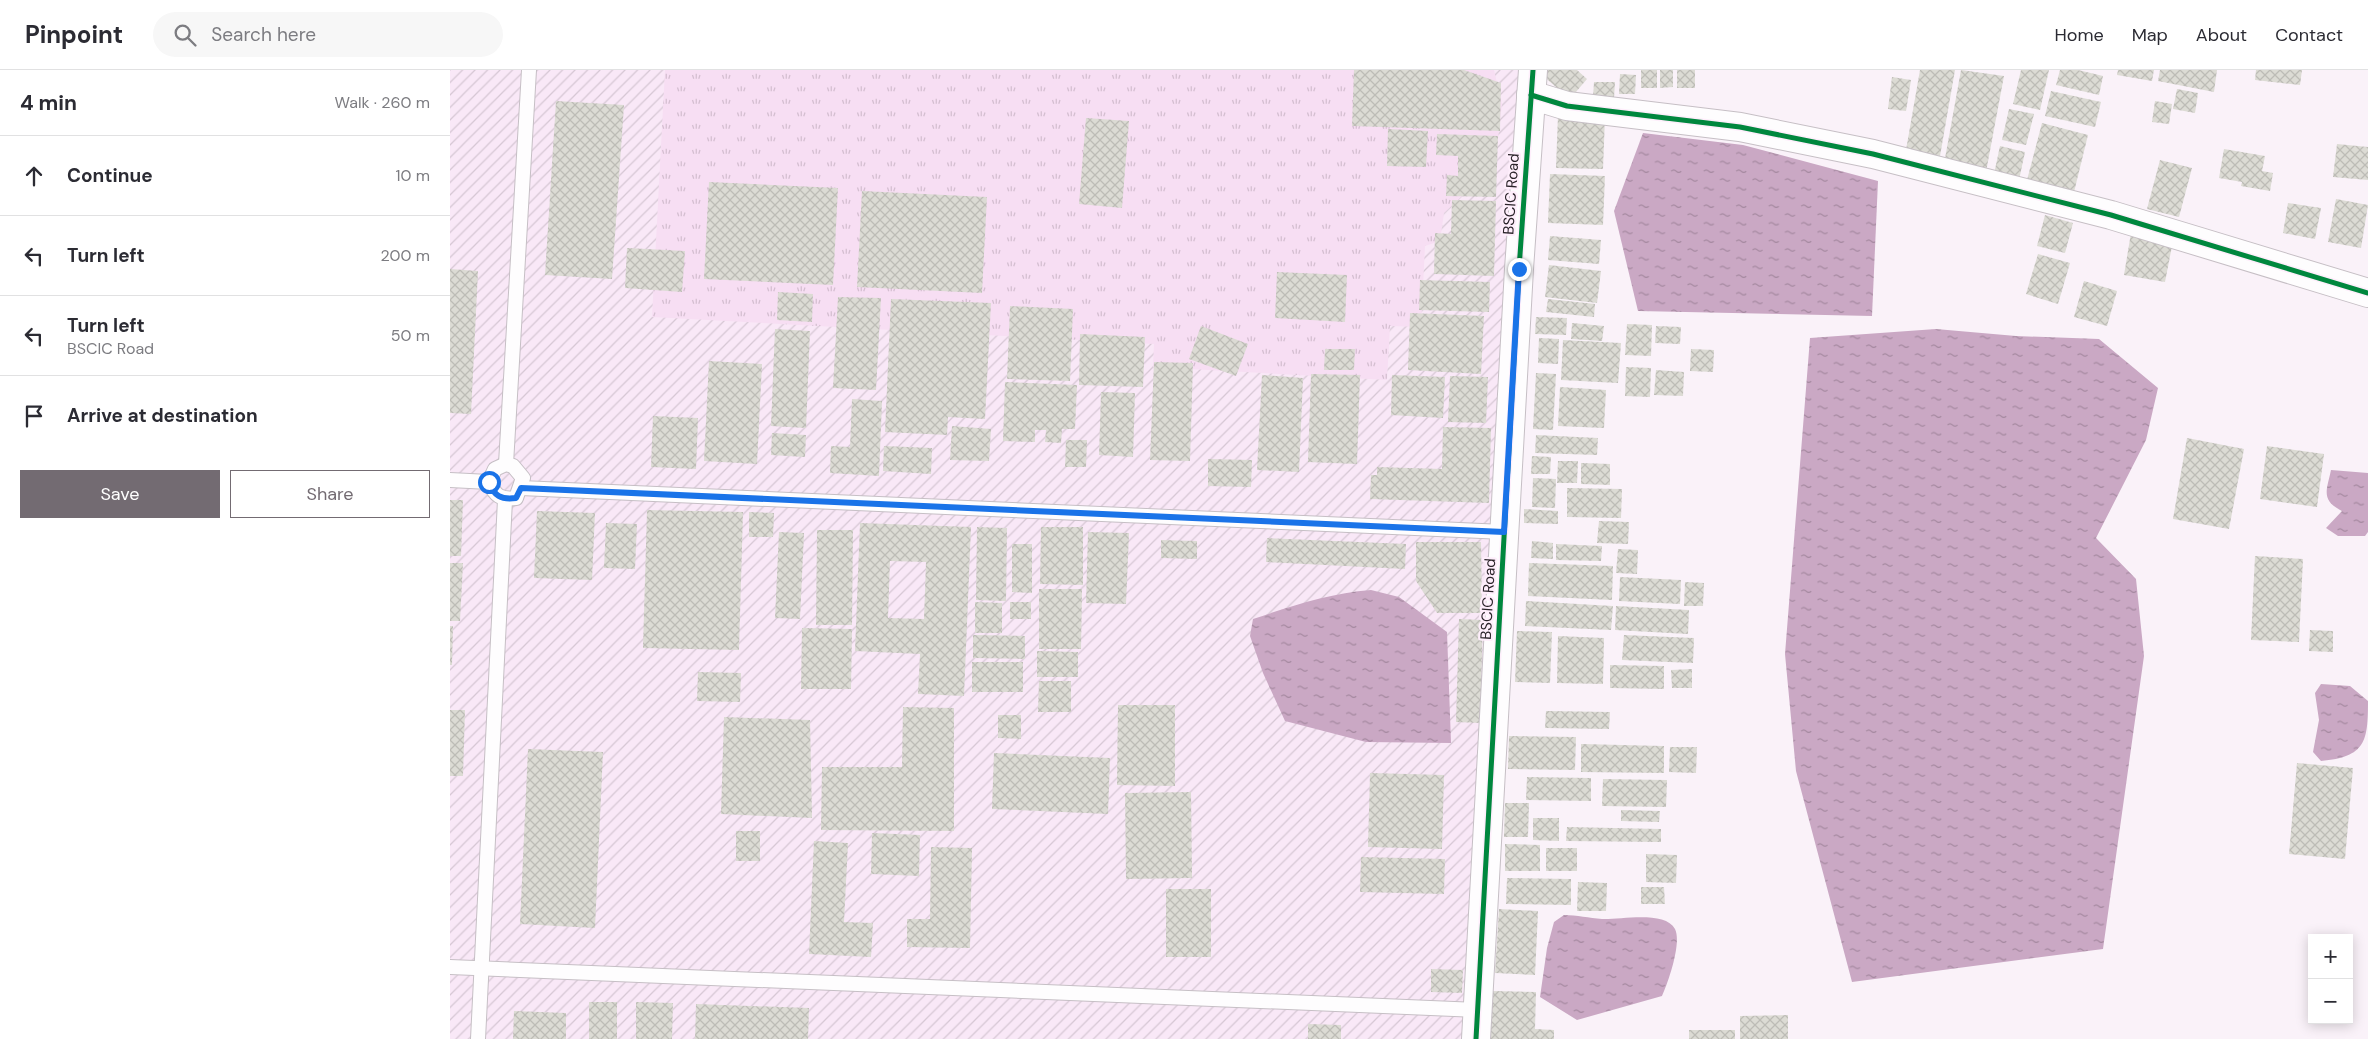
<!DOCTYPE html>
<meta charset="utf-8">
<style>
body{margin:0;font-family:"DM Sans",sans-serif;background:#f7f7f7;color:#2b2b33}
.controls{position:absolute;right:15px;bottom:15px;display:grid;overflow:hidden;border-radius:0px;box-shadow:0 2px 12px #0003}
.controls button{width:45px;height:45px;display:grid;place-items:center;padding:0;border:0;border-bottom:1px solid #e1e1e2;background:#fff;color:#2b2b33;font:25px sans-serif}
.stop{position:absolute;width:15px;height:15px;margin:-11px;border:4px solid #1a73e8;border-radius:50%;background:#fff}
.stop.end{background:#1a73e8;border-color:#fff;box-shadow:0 1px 5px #0008}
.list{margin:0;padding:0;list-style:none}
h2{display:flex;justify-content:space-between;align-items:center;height:65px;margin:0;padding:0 20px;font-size:21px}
h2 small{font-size:16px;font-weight:400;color:#7c7c81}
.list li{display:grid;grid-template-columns:32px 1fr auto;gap:15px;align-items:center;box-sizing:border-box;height:80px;padding:0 20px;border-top:1px solid #e1e1e2}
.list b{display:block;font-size:19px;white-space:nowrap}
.list p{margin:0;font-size:16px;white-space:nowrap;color:#7c7c81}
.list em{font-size:16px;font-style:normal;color:#7c7c81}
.actions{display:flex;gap:10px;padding:15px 20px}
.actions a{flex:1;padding:11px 0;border:1px solid #736b72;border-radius:0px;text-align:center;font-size:18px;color:#736b72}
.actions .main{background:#736b72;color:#fff}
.icon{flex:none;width:28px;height:28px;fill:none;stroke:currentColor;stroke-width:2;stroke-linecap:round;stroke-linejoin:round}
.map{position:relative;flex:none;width:1918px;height:969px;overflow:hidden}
header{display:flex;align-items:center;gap:30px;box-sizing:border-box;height:70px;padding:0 25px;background:#fff;border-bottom:1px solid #e1e1e2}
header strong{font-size:24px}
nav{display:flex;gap:28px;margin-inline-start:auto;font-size:18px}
.search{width:350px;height:45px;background:#f7f7f7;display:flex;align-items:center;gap:12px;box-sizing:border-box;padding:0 18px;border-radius:28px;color:#7c7c81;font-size:19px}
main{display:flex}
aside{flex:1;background:#fff}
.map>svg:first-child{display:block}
</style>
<header>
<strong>Pinpoint</strong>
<div class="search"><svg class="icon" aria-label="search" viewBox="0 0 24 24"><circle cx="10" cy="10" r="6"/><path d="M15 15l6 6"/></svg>Search here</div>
<nav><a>Home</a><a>Map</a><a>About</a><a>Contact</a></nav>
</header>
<main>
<aside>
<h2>4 min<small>Walk · 260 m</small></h2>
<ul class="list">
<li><svg class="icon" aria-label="ahead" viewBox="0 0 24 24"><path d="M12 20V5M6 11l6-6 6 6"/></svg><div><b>Continue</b></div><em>10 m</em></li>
<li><svg class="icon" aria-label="left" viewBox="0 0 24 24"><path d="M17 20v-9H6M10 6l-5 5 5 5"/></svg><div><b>Turn left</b></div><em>200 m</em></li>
<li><svg class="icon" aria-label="left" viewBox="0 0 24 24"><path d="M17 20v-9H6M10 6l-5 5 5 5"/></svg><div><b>Turn left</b><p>BSCIC Road</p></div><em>50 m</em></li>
<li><svg class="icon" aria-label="arrive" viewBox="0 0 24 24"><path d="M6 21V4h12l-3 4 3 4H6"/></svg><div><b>Arrive at destination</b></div></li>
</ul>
<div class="actions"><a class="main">Save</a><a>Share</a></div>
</aside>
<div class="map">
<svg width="1918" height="969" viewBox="0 0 1918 969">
<defs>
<pattern id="industrial-furrows" width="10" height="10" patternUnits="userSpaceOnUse" patternTransform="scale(1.25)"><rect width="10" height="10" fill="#f9e8f7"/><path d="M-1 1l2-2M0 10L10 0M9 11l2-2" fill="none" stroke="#d6c7d4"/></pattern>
<pattern id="grass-tufts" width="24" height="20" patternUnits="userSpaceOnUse" patternTransform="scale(1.25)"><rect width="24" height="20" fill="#f7def3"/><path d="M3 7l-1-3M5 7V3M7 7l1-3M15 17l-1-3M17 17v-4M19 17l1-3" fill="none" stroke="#d4bed0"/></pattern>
<pattern id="water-ripples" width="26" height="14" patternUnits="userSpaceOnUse" patternTransform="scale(1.25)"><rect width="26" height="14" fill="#caa8c4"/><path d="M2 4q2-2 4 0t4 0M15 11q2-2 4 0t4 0" fill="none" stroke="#a4889f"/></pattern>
<pattern id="building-cross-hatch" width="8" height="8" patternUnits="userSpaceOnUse" patternTransform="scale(1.25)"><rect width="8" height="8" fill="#dcdbd4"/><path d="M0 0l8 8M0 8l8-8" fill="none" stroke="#bdbcb6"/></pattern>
</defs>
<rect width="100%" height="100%" fill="#faf2f9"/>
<polygon fill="url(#industrial-furrows)" points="0,0 1070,0 1015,969 0,969"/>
<polygon fill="url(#grass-tufts)" points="215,0 1044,0 1052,34 1045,95 994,143 990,171 975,176 971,257 940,256 937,310 703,297 704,274 202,247"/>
<g fill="url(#water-ripples)">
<polygon points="1193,63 1293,75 1428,111 1422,246 1188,241 1164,141"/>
<polygon points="1486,259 1566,266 1649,269 1708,318 1696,370 1646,468 1686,509 1694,586 1653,879 1402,912 1346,701 1335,584 1360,268"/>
<path d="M 1881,400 L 1918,403 L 1918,462 L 1915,466 L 1888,466 L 1876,458 L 1892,441 C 1870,430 1877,420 1881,400 Z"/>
<path d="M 921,520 L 949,527 L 997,562 L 1001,673 L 916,672 L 835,651 L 813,603 L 800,566 L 803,549 C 842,536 880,523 921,520 Z"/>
<path d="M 1871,614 L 1900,616 L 1918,631 C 1918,671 1916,687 1871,691 L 1863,682 L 1869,650 L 1865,623 Z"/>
<path d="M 1114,845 C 1127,845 1139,848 1152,849 C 1169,850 1215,840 1225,859 C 1232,873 1218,913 1212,926 L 1127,950 L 1090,927 L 1097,878 L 1104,852 Z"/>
</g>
<g fill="url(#building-cross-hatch)" fill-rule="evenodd">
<polygon points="904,0 1014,0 1051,13 1050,61 902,56"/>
<polygon points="1096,0 1127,0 1137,9 1120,29 1092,5"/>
<rect x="1191" y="0" width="16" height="18"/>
<polygon points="1210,0 1223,0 1223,17 1210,18"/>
<rect x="1227" y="0" width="18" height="18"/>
<polygon points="1470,0 1505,0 1490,86 1456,80"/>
<polygon points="1511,0 1554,6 1536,102 1494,94"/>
<polygon points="1571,0 1599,0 1590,40 1563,34"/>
<polygon points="1610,0 1628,0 1653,6 1649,25 1606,15"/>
<polygon points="1668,0 1704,0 1702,11 1667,5"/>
<polygon points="1710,0 1767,0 1764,22 1708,11"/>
<polygon points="1806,0 1852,0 1850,15 1805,10"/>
<polygon points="1170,4 1186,5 1185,24 1169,24"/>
<polygon points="1442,7 1461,10 1456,41 1438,39"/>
<polygon points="1144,12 1165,12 1164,28 1143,27"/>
<polygon points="1727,19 1748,23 1745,43 1723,39"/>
<polygon points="1601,21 1651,32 1645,57 1595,46"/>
<polygon points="106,31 174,35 162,209 95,205"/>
<polygon points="1705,31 1722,34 1719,54 1702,52"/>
<polygon points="1559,39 1584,44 1576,75 1552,70"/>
<polygon points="1108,45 1155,47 1153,99 1106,98"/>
<polygon points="636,48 679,51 672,138 629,134"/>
<polygon points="1592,53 1638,65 1624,122 1577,110"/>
<polygon points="938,59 978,61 976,97 937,96"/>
<polygon points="987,64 1048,66 1046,127 996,126 997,105 1008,106 1008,86 986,85"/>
<polygon points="1887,74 1918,77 1918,110 1883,107"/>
<polygon points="1550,76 1575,82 1569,110 1544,104"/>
<polygon points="1774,79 1815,86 1812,101 1823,103 1820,121 1791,116 1792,112 1769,108"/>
<polygon points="1710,90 1742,98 1729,147 1697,139"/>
<polygon points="1100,104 1155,106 1153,155 1098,153"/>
<polygon points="259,112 388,118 383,215 254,209"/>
<polygon points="412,121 537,127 532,223 407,217"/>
<polygon points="1886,129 1918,135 1911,178 1878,172"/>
<polygon points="1002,130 1046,131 1044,206 984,204 985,163 1001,164"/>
<polygon points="1838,133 1871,138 1865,169 1833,163"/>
<polygon points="1595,145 1623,153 1615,183 1587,176"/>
<polygon points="1681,163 1723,171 1715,212 1674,205"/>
<polygon points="1100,166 1151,170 1149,194 1098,190"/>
<polygon points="177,178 235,181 232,222 175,218"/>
<polygon points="1588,184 1620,193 1608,234 1576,224"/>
<polygon points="1099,195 1151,201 1147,233 1095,227"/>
<polygon points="0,199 28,201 21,344 0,343"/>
<polygon points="827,202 897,205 895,252 825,248"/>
<polygon points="970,210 1040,212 1039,242 969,240"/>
<polygon points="1634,211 1667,221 1657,256 1624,247"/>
<polygon points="328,222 363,224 362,252 327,250"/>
<polygon points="388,227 431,228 426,320 383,318"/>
<polygon points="441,229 541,233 535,349 498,347 497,365 435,362"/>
<polygon points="1098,229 1145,234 1144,247 1096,242"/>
<polygon points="560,236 623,239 620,311 557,309"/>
<polygon points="960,243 1034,246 1031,304 958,300"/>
<polygon points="1086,247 1117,248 1116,265 1085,264"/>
<polygon points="1122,253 1154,256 1152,271 1121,269"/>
<polygon points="1177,254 1202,255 1201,286 1175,285"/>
<polygon points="751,256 798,274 786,306 739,289"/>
<polygon points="1206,256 1231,257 1230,274 1205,273"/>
<polygon points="325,259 360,261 356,358 321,356"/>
<polygon points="630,264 695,267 693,317 629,315"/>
<polygon points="1089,268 1109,269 1108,294 1088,293"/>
<polygon points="1113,270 1171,273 1168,313 1111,310"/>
<polygon points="875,279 905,279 904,300 874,300"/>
<polygon points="1241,279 1264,280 1263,302 1240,301"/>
<polygon points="259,291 312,294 307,394 254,391"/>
<polygon points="704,292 743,293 740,391 700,390"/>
<polygon points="1176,297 1201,298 1200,327 1175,326"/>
<polygon points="1206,300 1234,302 1233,326 1204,325"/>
<polygon points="1086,303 1106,304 1103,360 1083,359"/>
<polygon points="861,304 910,305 907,394 858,392"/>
<polygon points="812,305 853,308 849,402 807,400"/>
<polygon points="942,305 995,307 993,348 941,345"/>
<polygon points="1000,306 1038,307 1036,353 998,352"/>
<polygon points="555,312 627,315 625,359 612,359 611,373 595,372 596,360 585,360 585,372 553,371"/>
<polygon points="1110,317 1156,320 1154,358 1108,356"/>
<polygon points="651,322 685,323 683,387 649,385"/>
<polygon points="402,329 432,331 429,406 380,403 381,376 400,377"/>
<polygon points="203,346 248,348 246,399 201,397"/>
<polygon points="502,356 541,359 539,391 500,390"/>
<polygon points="993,357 1041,358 1039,433 920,429 921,405 927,405 927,397 992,399"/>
<polygon points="322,363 356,365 355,387 321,385"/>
<polygon points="1086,365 1148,368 1147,385 1085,383"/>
<polygon points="1737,368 1794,379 1779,459 1723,449"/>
<polygon points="616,370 637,370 636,397 615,397"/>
<polygon points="434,376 482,378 481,404 433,401"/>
<polygon points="1817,376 1874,384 1867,437 1810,429"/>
<polygon points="1082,386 1101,387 1100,404 1081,404"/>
<polygon points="758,389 802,390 801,417 758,416"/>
<polygon points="1108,391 1128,391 1127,413 1107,413"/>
<polygon points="1131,393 1160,394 1160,415 1131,414"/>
<polygon points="1083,408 1106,409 1105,438 1082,437"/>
<polygon points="1117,418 1172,419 1171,448 1117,447"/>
<polygon points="0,430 13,430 11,486 0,486"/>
<polygon points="1074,439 1108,441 1108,454 1074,453"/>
<polygon points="197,440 293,442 289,580 193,578"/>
<polygon points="87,441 145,443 142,510 84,508"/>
<polygon points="299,442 324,443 323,467 299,467"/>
<polygon points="1149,451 1179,452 1178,474 1147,473"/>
<polygon points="156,453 187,454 185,499 154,498"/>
<path d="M 410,453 L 521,457 L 514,626 L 468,624 L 470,584 L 405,581 ZM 440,491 L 476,492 L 474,549 L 438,548 Z"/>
<polygon points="527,457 557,458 556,531 526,530"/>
<polygon points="591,457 633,457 633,515 590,514"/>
<polygon points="367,460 403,460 402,555 366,555"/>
<polygon points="329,462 354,463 350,549 325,548"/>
<polygon points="638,462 679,463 676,534 636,533"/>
<polygon points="817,468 956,474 955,499 816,492"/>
<polygon points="711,470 747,471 747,489 711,488"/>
<polygon points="1082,471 1103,473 1103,489 1081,488"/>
<polygon points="966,472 1031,472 1032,543 987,543 966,511"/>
<polygon points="562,474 582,474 582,523 562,522"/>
<polygon points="1106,474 1152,476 1151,491 1106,490"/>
<polygon points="1168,479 1188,480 1187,504 1166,503"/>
<polygon points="1805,486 1853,489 1849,572 1801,570"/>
<polygon points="0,493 13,493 10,551 0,551"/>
<polygon points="1079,493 1163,496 1162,530 1078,526"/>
<polygon points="1170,507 1231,510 1230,534 1169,531"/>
<polygon points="1235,512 1254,513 1253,536 1234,536"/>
<polygon points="589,519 632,519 631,579 589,579"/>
<polygon points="1076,531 1163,536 1161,560 1075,556"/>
<polygon points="525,532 552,533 552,563 525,563"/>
<rect x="560" y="532" width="21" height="17"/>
<polygon points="1166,536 1239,540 1238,564 1165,560"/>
<polygon points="1009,549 1033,550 1030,653 1006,652"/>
<polygon points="0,556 3,556 2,595 0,595"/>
<polygon points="352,558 402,559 401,619 351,619"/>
<polygon points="1860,560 1883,561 1883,582 1859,581"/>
<polygon points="1067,561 1102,562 1100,613 1065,612"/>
<polygon points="523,565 575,566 575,589 523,588"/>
<polygon points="1174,565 1244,568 1243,593 1172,590"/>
<polygon points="1108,566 1154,568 1153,614 1107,613"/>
<polygon points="587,581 628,582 628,607 587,607"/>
<rect x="522" y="592" width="51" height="30"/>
<polygon points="1160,595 1214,596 1214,619 1160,618"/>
<polygon points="1242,599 1242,618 1222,618 1221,600"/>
<polygon points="248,602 291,603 290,632 247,631"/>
<polygon points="589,611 621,611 621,642 588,642"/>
<polygon points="668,635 725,635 725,716 667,715"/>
<polygon points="453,637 504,638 504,761 371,760 372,697 452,697"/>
<polygon points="0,640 15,640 13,706 0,706"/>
<polygon points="1096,641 1160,642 1159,659 1095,658"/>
<polygon points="548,645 571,645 571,669 548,668"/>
<polygon points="274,647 360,650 362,748 271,744"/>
<polygon points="1059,666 1126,667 1125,700 1058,699"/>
<polygon points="1131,674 1214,676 1214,703 1131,702"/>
<polygon points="1220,677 1247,677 1246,703 1219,702"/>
<polygon points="78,679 153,682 145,858 70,854"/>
<polygon points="544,683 660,688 658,744 542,739"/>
<polygon points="1847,693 1903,698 1895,789 1839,784"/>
<polygon points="920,703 994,705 992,779 918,777"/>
<polygon points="1077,707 1141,708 1141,731 1076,730"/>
<polygon points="1153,709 1217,710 1216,737 1152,736"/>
<polygon points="741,722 742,808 676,809 675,723"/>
<polygon points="1055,733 1079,733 1078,767 1054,767"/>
<polygon points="1171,740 1210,741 1209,752 1171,751"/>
<polygon points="1083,748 1109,748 1109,771 1083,770"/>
<polygon points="1117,757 1211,759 1211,772 1116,771"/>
<rect x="286" y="761" width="24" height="30"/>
<polygon points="422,763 470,765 469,806 421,804"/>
<polygon points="364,771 398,773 394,852 423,853 421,887 359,884"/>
<polygon points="1055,774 1090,775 1090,801 1055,801"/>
<polygon points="481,777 522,778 520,878 457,877 457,849 480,849"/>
<rect x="1096" y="778" width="31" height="23"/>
<polygon points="1196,784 1227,785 1226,813 1196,812"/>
<polygon points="911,787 995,789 994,824 910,822"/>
<polygon points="1057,808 1121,809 1121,835 1056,834"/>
<polygon points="1128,812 1157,813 1156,841 1127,841"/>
<polygon points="1191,817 1214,817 1215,834 1191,834"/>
<rect x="716" y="819" width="45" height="68"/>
<polygon points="1049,839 1088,841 1085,905 1045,903"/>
<polygon points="981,899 1013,900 1012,923 981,922"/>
<polygon points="1042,921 1086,922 1085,959 1104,960 1104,969 1040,969"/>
<rect x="139" y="932" width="28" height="37"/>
<polygon points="186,932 223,933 222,969 186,969"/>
<polygon points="246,934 359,938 358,969 245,969"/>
<polygon points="64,941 116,943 116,969 63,969"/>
<polygon points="1338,945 1338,969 1290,969 1290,946"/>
<polygon points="858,954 891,955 891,969 858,969"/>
<rect x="1239" y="960" width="46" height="9"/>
</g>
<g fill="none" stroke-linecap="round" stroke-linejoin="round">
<g stroke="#c6bfc5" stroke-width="16">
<g id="service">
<polyline points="56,394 79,0"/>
<path d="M 56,394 L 63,396 L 73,408 L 66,428 C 51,430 45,426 39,412 L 45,399 Z"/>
<polyline points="0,410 39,412"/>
<polyline points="71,418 1054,462"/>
<polyline points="0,897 1028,940"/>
<polyline points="28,969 55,430"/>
</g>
</g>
<g stroke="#c6bfc5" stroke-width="30">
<g id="minor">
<polyline points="1081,25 1117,36 1290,57 1423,84 1661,145 1918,223"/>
<polyline points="1026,969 1069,199 1083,0"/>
</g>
</g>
<use href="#service" stroke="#fefdfe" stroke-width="14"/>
<use href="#minor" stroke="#fefdfe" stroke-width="28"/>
<g stroke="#feeefb" stroke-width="8">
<g id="cycleway">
<polyline points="1081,25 1117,36 1290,57 1423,84 1661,145 1918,223"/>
<polyline points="1026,969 1069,199 1083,0"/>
</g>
</g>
<use href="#cycleway" stroke="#00873e" stroke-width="5"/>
</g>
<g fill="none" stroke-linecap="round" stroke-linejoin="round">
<path stroke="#1a73e8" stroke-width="6" d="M 39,412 C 44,426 51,430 66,428 L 71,418 L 1054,462 L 1069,199"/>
</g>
<g text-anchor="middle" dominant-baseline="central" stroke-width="4.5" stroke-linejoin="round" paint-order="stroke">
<g font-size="15" fill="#2a2329" stroke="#feeefb">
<text transform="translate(1061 124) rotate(-86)">BSCIC Road</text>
<text transform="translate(1038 529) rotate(-87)">BSCIC Road</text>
</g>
</g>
</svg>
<div class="controls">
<button>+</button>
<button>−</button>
</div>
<div class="stop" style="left:39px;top:412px"></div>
<div class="stop end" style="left:1069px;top:199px"></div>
</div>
</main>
